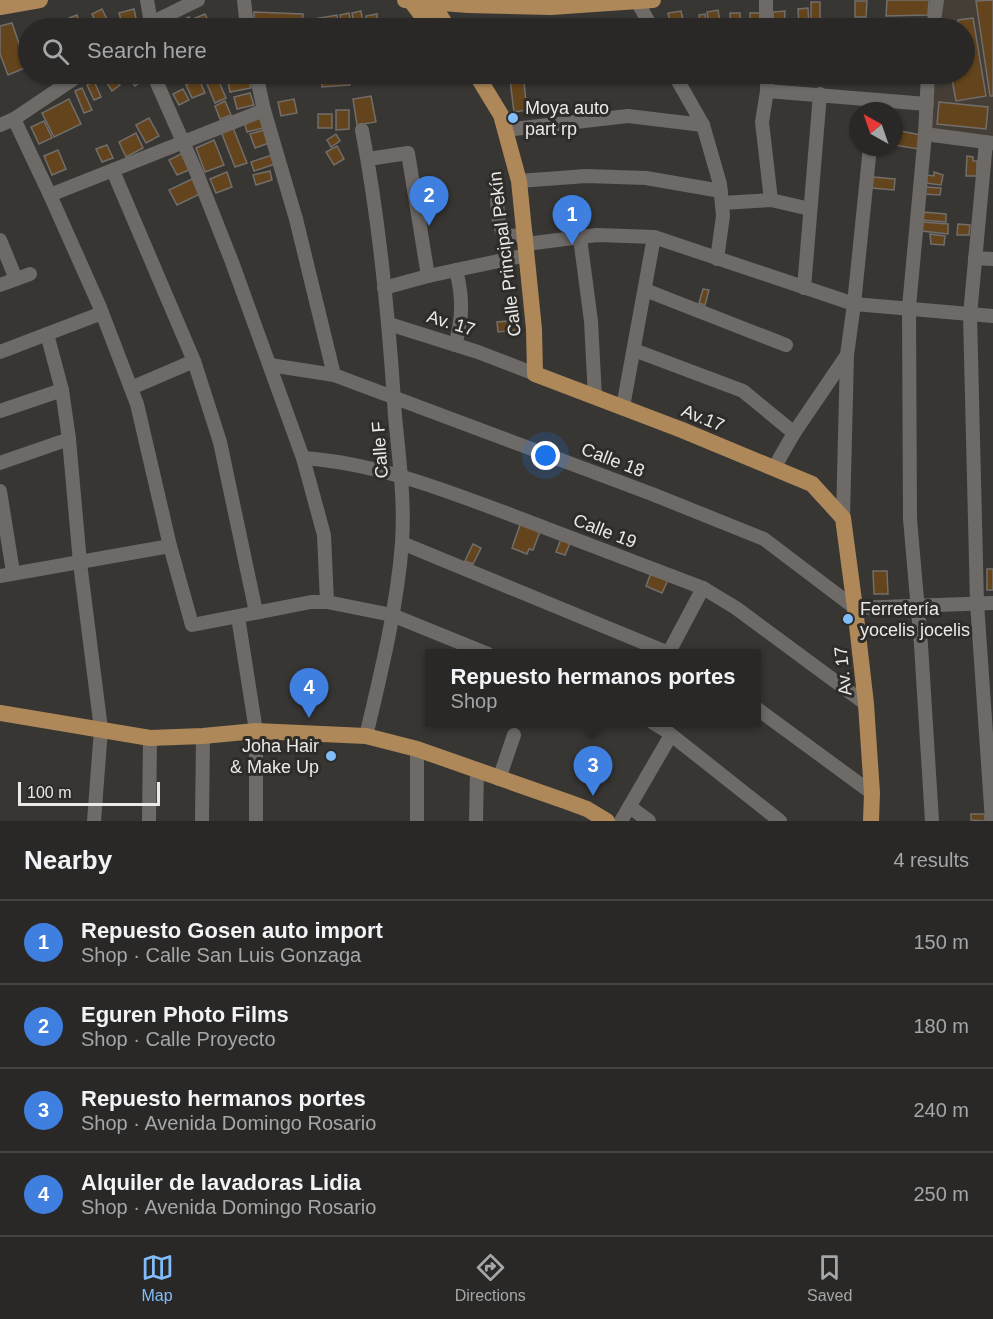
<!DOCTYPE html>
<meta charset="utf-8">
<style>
body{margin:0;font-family:Arial,sans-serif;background:#32302e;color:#f1f3f6}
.compass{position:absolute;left:849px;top:102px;width:54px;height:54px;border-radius:50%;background:#2a2826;box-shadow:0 2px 4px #0004;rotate:320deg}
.scale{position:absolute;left:18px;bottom:15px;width:142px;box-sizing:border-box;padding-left:6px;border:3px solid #eae9e7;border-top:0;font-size:16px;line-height:21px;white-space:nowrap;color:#eae9e7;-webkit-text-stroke:4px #2e2c29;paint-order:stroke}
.you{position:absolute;left:546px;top:456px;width:21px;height:21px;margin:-15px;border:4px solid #fff;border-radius:50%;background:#1a73e8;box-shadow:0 0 0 9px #1a73e833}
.badge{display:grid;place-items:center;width:39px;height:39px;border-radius:50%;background:#81bdfa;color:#fff;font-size:20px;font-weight:700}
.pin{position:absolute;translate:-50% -50px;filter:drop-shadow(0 2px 3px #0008)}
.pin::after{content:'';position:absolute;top:32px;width:21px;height:18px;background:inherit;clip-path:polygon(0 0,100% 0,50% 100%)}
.popup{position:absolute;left:425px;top:649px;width:336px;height:78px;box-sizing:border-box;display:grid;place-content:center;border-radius:0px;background:#2a2826;filter:drop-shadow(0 2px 4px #0005);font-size:20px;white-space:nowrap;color:#a5a6a7}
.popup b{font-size:22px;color:#f1f3f6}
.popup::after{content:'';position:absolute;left:50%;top:100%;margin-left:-12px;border:12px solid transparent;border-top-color:#2a2826}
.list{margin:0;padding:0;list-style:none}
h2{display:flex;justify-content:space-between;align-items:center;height:78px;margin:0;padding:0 24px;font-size:26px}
h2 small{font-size:20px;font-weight:400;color:#a5a6a7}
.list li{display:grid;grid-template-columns:39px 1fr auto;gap:18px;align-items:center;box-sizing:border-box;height:84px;padding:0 24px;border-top:2px solid #464443}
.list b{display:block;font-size:22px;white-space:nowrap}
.list p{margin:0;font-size:20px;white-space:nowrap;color:#a5a6a7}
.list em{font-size:20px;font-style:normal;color:#a5a6a7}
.icon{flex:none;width:33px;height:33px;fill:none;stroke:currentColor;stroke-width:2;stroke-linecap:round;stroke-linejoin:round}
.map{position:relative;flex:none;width:993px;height:821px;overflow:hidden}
.search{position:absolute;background:#2a2826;box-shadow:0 2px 4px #0004;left:18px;right:18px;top:18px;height:66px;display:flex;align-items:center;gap:15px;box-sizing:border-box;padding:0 21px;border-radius:33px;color:#a5a6a7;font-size:22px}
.sheet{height:414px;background:#2a2826}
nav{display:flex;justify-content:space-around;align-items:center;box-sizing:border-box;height:84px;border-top:2px solid #464443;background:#2a2826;font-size:16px;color:#a5a6a7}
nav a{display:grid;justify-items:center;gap:3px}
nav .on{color:#81bdfa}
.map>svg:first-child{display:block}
</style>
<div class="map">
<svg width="993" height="821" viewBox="0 0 993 821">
<rect width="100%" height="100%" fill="#383633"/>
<polygon fill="#443e37" points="943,0 993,0 993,139 929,132 935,74 964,74 964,28 940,28"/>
<g fill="#63441c" stroke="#716e6b" stroke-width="1.5">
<polygon points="887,0 929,0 928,15 886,16"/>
<polygon points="993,0 993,96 990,96 976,1"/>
<polygon points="855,1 867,1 866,17 855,17"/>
<rect x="811" y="2" width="9" height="20"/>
<polygon points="808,8 809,27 799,27 798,9"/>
<polygon points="102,9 110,25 99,28 92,14"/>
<polygon points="134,9 137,23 123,27 119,13"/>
<polygon points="718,10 721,28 710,28 707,12"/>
<polygon points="361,11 363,23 354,24 352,13"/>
<polygon points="681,11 685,28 671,28 668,13"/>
<polygon points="785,11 784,28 773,28 773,12"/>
<polygon points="254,12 303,14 302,28 254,25"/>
<polygon points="349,13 351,23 342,25 340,15"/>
<polygon points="730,13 740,13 741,28 731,28"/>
<polygon points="750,13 762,13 763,28 750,28"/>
<polygon points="205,14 210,25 197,28 193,19"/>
<polygon points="377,14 378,26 367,28 366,16"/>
<polygon points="705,14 707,28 701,28 699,15"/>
<polygon points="77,15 81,28 72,28 69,18"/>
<polygon points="337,15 339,28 315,28 313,19"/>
<polygon points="189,17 195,28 180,28 178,22"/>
<polygon points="973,18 986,96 956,101 951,74 964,74 964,28 959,28 958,20"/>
<polygon points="12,23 27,67 8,75 0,54 0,26"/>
<polygon points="108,74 113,74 120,85 112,91 103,77"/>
<polygon points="125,74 139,74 144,79 135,86"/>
<polygon points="248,74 251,88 230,92 227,77"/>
<polygon points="268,74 290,74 291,76 270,81"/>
<polygon points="290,74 313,74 314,77 292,81"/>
<polygon points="349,74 350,85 322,87 321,77"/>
<polygon points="495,74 523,74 527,110 514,112 510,80 496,82"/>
<polygon points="199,79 205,93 192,98 186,85"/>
<polygon points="218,79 226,98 215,103 207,84"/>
<polygon points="94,81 101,97 94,100 87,85"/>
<polygon points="82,88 92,110 84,113 75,91"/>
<polygon points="183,89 189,100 179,105 173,94"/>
<polygon points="250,93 254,105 237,109 234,97"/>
<polygon points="371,96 376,122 357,125 353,99"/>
<polygon points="69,99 81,124 54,137 42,113"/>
<polygon points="294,99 297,113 281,116 278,102"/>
<polygon points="225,101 231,115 220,119 215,106"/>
<polygon points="939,102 988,107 986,129 937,124"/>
<polygon points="336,110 349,110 349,129 336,130"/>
<rect x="318" y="114" width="14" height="14"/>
<polygon points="260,117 263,128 247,132 244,121"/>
<polygon points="149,118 159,136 146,143 136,125"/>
<polygon points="44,121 52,138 39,144 31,127"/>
<polygon points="232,125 247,163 235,167 220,129"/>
<polygon points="264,130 269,143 255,148 250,134"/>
<polygon points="896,130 921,135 918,149 894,145"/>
<polygon points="136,133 143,148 126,157 119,142"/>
<polygon points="336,134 340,141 331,147 327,140"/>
<polygon points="214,140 224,165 205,172 196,148"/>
<polygon points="107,145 113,158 102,162 96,149"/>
<polygon points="337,146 344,159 334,165 326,152"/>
<polygon points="58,150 66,169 52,175 44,156"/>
<polygon points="183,153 191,169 177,175 169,160"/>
<polygon points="272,155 275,164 254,171 251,162"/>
<polygon points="967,156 973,157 973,161 977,161 977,176 966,176"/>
<polygon points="270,171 272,180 256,185 253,175"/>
<polygon points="227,172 232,187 216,193 210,179"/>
<polygon points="934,172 943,175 941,185 926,183 927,175 934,176"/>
<polygon points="873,177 895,179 894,190 872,188"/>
<polygon points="192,179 200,194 177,205 169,190"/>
<polygon points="925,187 941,188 940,195 924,194"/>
<polygon points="923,212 946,214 946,222 922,220"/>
<polygon points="923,222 948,224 948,234 922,231"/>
<polygon points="958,224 970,225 969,235 957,235"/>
<polygon points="930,234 945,236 944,245 931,244"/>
<polygon points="703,289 709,290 705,305 699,303"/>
<polygon points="516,320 517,330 498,332 497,322"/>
<polygon points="521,522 541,529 533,550 529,549 527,554 512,548"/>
<polygon points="561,539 570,543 565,555 556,552"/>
<polygon points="473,544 481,548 473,564 465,561"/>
<rect x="987" y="569" width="6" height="21"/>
<polygon points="873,571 887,571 888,594 874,594"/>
<polygon points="651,573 668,580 662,593 646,586"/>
<polygon points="971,814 985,814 985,821 971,820"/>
</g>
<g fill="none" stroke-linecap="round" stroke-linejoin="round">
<g stroke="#6d6a67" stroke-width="14">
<polyline points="147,0 151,23"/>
<polyline points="244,0 247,28"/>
<polyline points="766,0 766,28"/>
<polyline points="637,1 652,28"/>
<polyline points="145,28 151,23 198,0"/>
<polyline points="933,28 937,0"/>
<polyline points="153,74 198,176 232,262 303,458 324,535 327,602"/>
<polyline points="256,74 264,110 296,219 334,375"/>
<polyline points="674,74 703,125 720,184 723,216 717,259"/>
<polyline points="767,74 767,91 762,122 771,200"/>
<polyline points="928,74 925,134 909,307 910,519 921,645 932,821"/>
<polyline points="767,91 927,104"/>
<polyline points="14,119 50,195 99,305 137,404 170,546 192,625 311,602 327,602 392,615 488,654"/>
<polyline points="0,125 14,119 81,74"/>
<path d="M 362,130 C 380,224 389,320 395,416 C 399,458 405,501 402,543 C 397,608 381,673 366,736"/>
<polyline points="505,130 628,116 703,125"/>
<polyline points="925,134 993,143"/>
<polyline points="986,142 970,315 977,603 992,821"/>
<polyline points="368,159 408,153 428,276"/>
<polyline points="113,171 194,361 220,442 256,612"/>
<polyline points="519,181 586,176 646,178 721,191"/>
<path d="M 497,186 C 498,201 495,225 506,236 L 526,235"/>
<polyline points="50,195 264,110"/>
<polyline points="722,203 771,200 810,209"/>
<polyline points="580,238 591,321 595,397"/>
<polyline points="0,240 16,279"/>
<polyline points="526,244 597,235 654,237 854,304 993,316"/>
<polyline points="975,258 993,259"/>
<polyline points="0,285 30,274"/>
<polyline points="384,288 428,276 527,255"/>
<polyline points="804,288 820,94"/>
<polyline points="645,290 786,345"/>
<polyline points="389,324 478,352 535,374"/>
<polyline points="47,334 62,390 69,439 80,563 101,729 94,821"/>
<path d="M 455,345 C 463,318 463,297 456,270"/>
<polyline points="634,350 743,391 794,433"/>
<polyline points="0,352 102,313"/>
<polyline points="270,365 334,375 652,494 764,539 855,608 993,603"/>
<polyline points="131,388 194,361"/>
<polyline points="623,407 654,237"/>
<polyline points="0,411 62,390"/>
<path d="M 303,458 C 376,463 445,490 514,516 C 577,540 640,564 703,588 L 736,608 L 866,704"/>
<polyline points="0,463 69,439"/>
<polyline points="774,468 794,433 847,355"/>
<polyline points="0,491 13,572"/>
<polyline points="843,518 847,355 854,304 870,147"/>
<polyline points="402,543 671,654"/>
<polyline points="0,576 170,546"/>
<polyline points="238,617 256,731 256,821"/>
<polyline points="668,654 703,588"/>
<polyline points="756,708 872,793"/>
<polyline points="652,722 665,730 780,821"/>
<polyline points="499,779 514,735"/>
<polyline points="630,807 649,821"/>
<polyline points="149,821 150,738"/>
<polyline points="202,821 203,736"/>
<polyline points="417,821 417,749"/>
<polyline points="476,821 477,770"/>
<polyline points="621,821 671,735"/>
</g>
<g stroke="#ae8859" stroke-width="16">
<polyline points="405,0 468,5 551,7 653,0"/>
<polyline points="410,0 431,28"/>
<polyline points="432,3 448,28"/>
<polyline points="0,7 40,0"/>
<polyline points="476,74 501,115 519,181 534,329 535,374 682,430 812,484 843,518 855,608 866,704 872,793 871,821"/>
<polyline points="0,713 150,738 203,736 256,731 366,736 417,749 568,802 587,809 607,821"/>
</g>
</g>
<g fill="#81bdfa" stroke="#2e2c29" stroke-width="2">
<circle cx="513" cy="118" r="6"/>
<circle cx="848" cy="619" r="6"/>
<circle cx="331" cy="756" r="6"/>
</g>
<g text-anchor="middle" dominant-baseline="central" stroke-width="6" stroke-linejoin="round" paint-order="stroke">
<g font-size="18" fill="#eae9e7" stroke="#2e2c29" text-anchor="start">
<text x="525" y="108">Moya auto<tspan x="525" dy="21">part rp</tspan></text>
<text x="860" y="609">Ferretería<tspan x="860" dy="21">yocelis jocelis</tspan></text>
<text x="319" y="746" text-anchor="end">Joha Hair<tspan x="319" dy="21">&amp; Make Up</tspan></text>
</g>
<g font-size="18" fill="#eae9e7" stroke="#2e2c29">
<text transform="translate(505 254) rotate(-97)">Calle Principal Pekín</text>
<text transform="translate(451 323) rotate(17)">Av. 17</text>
<text transform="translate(703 418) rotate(22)">Av.17</text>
<text transform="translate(380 450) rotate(-94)">Calle F</text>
<text transform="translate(613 460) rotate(21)">Calle 18</text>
<text transform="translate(605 531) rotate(21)">Calle 19</text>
<text transform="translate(843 671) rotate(-96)">Av. 17</text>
</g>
</g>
</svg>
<svg class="compass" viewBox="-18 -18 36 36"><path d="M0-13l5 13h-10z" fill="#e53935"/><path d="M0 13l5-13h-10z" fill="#a5a6a7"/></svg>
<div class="scale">100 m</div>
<div class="you"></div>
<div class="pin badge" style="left:572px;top:245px;background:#3f7fe0">1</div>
<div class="pin badge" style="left:429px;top:226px;background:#3f7fe0">2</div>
<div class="pin badge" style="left:593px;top:796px;background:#3f7fe0">3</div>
<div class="popup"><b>Repuesto hermanos portes</b>Shop</div>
<div class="pin badge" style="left:309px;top:718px;background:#3f7fe0">4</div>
<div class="search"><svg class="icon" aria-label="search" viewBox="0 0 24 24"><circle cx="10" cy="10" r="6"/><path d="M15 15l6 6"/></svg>Search here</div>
</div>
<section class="sheet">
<h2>Nearby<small>4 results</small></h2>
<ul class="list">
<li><span class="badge" style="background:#3f7fe0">1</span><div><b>Repuesto Gosen auto import</b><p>Shop · Calle San Luis Gonzaga</p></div><em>150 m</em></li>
<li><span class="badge" style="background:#3f7fe0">2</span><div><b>Eguren Photo Films</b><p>Shop · Calle Proyecto</p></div><em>180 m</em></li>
<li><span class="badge" style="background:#3f7fe0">3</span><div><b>Repuesto hermanos portes</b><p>Shop · Avenida Domingo Rosario</p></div><em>240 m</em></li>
<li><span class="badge" style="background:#3f7fe0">4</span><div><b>Alquiler de lavadoras Lidia</b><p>Shop · Avenida Domingo Rosario</p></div><em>250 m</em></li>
</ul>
</section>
<nav>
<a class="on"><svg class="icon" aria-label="map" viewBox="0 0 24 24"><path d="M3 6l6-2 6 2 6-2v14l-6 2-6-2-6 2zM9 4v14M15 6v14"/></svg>Map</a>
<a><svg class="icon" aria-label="directions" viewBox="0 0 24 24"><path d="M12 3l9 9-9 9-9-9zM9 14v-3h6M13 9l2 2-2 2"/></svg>Directions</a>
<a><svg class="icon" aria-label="saved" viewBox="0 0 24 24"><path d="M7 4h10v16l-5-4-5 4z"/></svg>Saved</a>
</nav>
